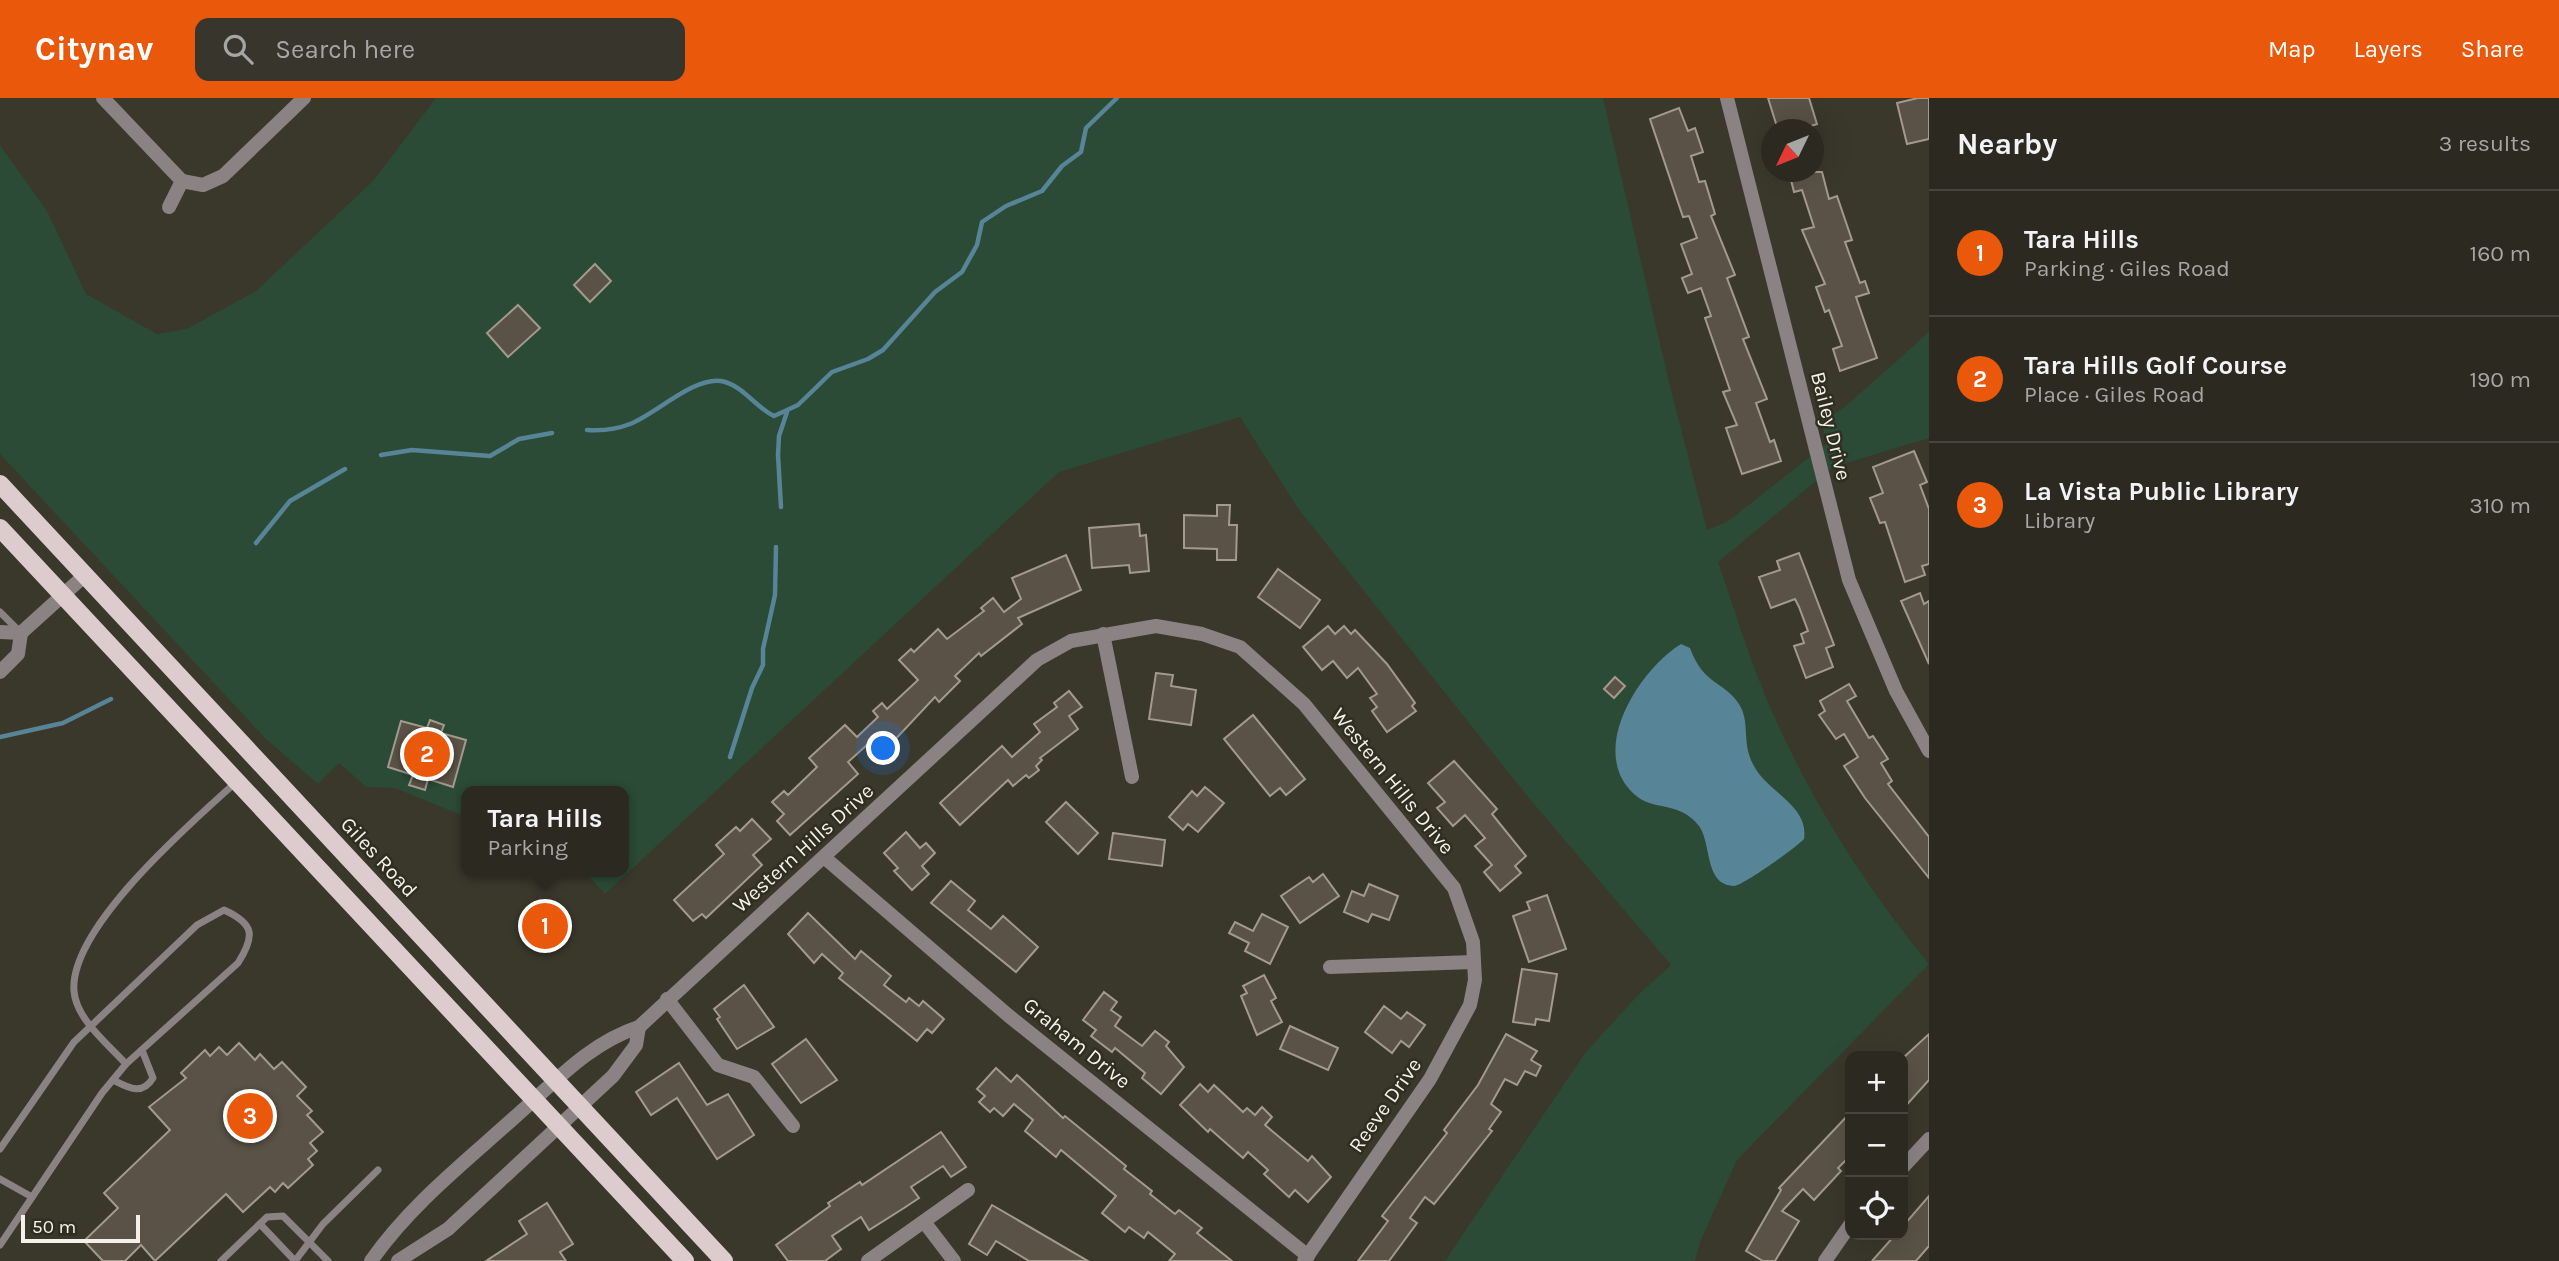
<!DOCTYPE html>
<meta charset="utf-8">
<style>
body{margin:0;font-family:Karla,sans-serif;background:#38352d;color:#f1f3f6}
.controls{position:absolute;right:21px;bottom:21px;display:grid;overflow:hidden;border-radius:14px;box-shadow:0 7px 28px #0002}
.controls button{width:63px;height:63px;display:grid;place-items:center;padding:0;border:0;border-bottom:2px solid #48453e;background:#2c2920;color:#f1f3f6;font:35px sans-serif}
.compass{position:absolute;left:1761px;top:21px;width:63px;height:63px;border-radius:50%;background:#2c2920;box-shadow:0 7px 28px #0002;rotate:227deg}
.scale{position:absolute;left:21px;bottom:18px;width:119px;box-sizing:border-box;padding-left:7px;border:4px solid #f3f1e9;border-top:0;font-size:19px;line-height:24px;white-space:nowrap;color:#f3f1e9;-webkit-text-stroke:5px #302d21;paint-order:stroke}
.you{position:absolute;left:884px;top:651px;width:24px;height:24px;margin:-18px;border:5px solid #fff;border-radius:50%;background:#1a73e8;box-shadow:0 0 0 10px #1a73e833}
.badge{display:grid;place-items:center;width:46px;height:46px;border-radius:50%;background:#ea580c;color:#fff;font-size:23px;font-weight:700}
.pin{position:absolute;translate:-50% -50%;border:4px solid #fff;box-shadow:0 2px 7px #0006}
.popup{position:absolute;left:461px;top:688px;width:168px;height:91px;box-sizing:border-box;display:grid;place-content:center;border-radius:14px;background:#2c2920;filter:drop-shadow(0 2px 5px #0005);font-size:23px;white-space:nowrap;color:#a6a6a5}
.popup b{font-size:26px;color:#f1f3f6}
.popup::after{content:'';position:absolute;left:50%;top:100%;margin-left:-14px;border:14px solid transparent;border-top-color:#2c2920}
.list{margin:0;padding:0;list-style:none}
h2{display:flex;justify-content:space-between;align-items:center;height:91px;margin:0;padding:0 28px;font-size:30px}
h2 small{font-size:23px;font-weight:400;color:#a6a6a5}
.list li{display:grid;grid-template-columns:46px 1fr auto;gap:21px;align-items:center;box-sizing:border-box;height:126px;padding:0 28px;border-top:2px solid #48453e}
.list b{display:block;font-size:26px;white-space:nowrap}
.list p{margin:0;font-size:23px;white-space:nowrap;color:#a6a6a5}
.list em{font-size:23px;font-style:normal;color:#a6a6a5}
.icon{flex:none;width:38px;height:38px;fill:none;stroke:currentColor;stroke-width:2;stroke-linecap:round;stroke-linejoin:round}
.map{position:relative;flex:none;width:1929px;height:1163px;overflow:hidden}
header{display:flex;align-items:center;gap:42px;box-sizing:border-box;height:98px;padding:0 35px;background:#ea580c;color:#fff}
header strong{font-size:33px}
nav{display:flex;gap:38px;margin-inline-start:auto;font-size:24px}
.search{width:490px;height:63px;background:#38352d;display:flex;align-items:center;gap:18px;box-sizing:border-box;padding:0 24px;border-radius:14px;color:#a6a6a5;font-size:26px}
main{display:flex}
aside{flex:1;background:#2c2920}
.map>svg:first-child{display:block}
</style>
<header>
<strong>Citynav</strong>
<div class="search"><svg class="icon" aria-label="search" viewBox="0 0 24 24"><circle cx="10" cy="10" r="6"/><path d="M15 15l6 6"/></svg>Search here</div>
<nav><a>Map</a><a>Layers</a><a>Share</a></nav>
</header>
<main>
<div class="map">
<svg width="1929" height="1163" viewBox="0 0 1929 1163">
<rect width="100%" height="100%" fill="#3a372b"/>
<path fill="#2b4b36" d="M 436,0 L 1603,0 L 1668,280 L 1707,432 L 1727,424 L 1826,346 L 1822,324 L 1846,308 L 1929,234 L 1929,340 L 1833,369 L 1718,464 C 1735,513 1750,563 1771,611 C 1811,703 1865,788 1929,866 L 1737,1062 L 1700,1144 L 1695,1163 L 1445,1163 L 1585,955 L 1638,897 L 1671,867 L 1528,699 L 1297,409 L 1240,319 L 1059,374 L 605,796 L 585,774 L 624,774 L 624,693 L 466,693 L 466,719 L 395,690 L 366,689 L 339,665 L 318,686 L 266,641 L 0,356 L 0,47 L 47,113 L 86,196 L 157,236 L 187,231 L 256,193 L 374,82 Z"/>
<path fill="#578497" d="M 1681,546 L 1690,550 C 1704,588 1723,582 1739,606 C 1752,627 1739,646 1757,673 C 1773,696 1809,710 1804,741 C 1797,749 1741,789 1734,788 C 1704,787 1712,746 1699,728 C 1679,702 1653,714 1634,696 C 1587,653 1639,572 1681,546 Z"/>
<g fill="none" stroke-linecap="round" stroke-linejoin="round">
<g stroke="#578497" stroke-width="4.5">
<path d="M 587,332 C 603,333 615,332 630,326 C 656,316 693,279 721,283 C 743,287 755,309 774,318 L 798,307 L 832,274 L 868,261 L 883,252 L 935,194 L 962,174 L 977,147 L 982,124 L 1006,108 L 1042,93 L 1062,68 L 1081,54 L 1086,30 L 1117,0"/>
<polyline points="381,357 412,352 490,358 519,341 552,335"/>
<polyline points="781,409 778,357 779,338 787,314"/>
<polyline points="256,445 290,403 345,371"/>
<polyline points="0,639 63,625 111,601"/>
<polyline points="730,659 752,590 763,567 763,551 775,497 776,449"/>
</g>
</g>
<g fill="#5a5246" stroke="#a39a8d" stroke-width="2">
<polygon points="1768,0 1809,0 1817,26 1811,28 1812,32 1778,32"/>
<polygon points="1918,0 1929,0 1929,41 1907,46 1897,5"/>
<polygon points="1679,10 1688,33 1695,30 1703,54 1691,58 1699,84 1705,83 1715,116 1711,118 1735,177 1727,180 1749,239 1743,241 1767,301 1756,305 1770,344 1774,342 1781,363 1742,376 1726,330 1737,327 1723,294 1730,292 1705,220 1711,218 1701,190 1688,195 1682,180 1692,176 1681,146 1697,140 1689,118 1683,119 1650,21"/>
<polygon points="1789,74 1822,74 1829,101 1837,98 1852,142 1845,144 1860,185 1865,183 1869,195 1856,199 1877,260 1840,273 1833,251 1842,248 1829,212 1825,214 1816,189 1825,186 1802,132 1814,129 1802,92 1794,94"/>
<polygon points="595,166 611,183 590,204 574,187"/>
<polygon points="518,207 540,230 508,259 487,235"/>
<polygon points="1914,353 1927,384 1920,387 1929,411 1929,466 1922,468 1925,477 1905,484 1885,424 1880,425 1870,400 1883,395 1873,369"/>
<polygon points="1217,407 1230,407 1229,427 1237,427 1236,462 1217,462 1217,451 1184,450 1184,417 1217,418"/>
<polygon points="1139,426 1140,438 1146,437 1149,473 1130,475 1129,467 1092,470 1089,430"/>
<polygon points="1799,455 1834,547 1826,550 1833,569 1806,580 1794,548 1804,545 1801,536 1808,533 1799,509 1795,501 1771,510 1759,479 1780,472 1777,463"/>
<polygon points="1066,457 1081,492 1018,520 1022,526 981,558 979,555 955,578 960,583 939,604 935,599 889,648 878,637 848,664 858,676 790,737 777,723 784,716 772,704 784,693 788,697 817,669 809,660 845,627 857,639 878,619 873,613 882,605 887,611 918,582 899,562 911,551 914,554 938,531 947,541 984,513 981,510 993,500 1004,514 1021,501 1012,480"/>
<polygon points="1278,471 1320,502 1300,530 1258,499"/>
<polygon points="1920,495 1924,506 1929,503 1929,566 1901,503"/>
<polygon points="1328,528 1335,536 1344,528 1351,536 1355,532 1387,566 1415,605 1412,608 1416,613 1387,634 1372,613 1377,609 1370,600 1377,596 1358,570 1347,580 1333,563 1322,572 1303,549"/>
<polygon points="1156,575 1173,577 1171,588 1196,592 1191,627 1149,621"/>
<polygon points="1615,579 1625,588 1614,600 1604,591"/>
<polygon points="1849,586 1856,598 1847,603 1869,640 1873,638 1888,661 1881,665 1892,683 1888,686 1929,739 1929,780 1865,700 1844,668 1858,659 1844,636 1836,641 1819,617 1825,613 1820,603"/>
<polygon points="1069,593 1082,609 1069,618 1078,631 1040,660 1042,662 1036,668 1039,672 1029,680 1026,677 1013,688 1008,682 960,727 940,705 1002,648 1012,659 1040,634 1034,626 1057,609 1054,605"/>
<polygon points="1253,617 1305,681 1286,697 1280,690 1270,698 1224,641"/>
<polygon points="430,622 444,627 441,635 466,642 453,689 428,681 425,692 409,687 413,677 388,669 401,623 427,630"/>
<polygon points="1454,663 1497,711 1492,716 1526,758 1515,768 1521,775 1500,793 1484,774 1492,767 1475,748 1485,740 1465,717 1453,728 1437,710 1445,704 1428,685"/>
<polygon points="1205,689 1224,705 1198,734 1188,726 1183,732 1169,719 1192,693 1197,698"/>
<polygon points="1066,704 1098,735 1078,756 1046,724"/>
<polygon points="752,721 771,741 753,757 762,767 706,820 702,816 693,823 674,802 724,756 716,747 736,729 740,733"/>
<polygon points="906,734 920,750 926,745 935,755 922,768 929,776 912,792 894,773 898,770 884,755"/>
<polygon points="1113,735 1165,742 1162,768 1109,761"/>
<polygon points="1323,776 1339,798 1300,825 1281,798 1309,779 1313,784"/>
<polygon points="951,783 975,803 968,812 991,831 1003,818 1038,849 1016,874 931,805"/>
<polygon points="1369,786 1398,798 1389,822 1372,816 1368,824 1344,814 1352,793 1364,798"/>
<polygon points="1547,797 1566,851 1529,864 1513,818 1530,812 1527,804"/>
<polygon points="808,815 855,861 861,853 891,878 884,887 906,904 909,900 919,908 923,903 944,921 932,935 927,931 917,943 839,880 843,875 822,856 814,865 788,836"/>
<polygon points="1262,816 1288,829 1270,866 1245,853 1249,845 1229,835 1235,824 1253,833"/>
<polygon points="1522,871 1557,876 1549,923 1536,921 1535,927 1513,924"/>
<polygon points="1264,877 1276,900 1271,903 1282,924 1257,937 1241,898 1247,895 1243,888"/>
<polygon points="744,887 774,929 737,951 717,921 720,919 714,911"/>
<polygon points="1104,894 1117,904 1111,912 1121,919 1115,928 1142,948 1155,933 1169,944 1166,948 1184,969 1161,996 1142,980 1145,975 1115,950 1112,954 1091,938 1096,932 1083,922"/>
<polygon points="1384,908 1401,921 1407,914 1425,927 1409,949 1401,943 1392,955 1365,934"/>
<polygon points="1290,928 1338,950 1328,972 1280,951"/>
<polygon points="1506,936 1537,953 1531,962 1541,968 1536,978 1525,973 1517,987 1505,981 1491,1006 1501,1014 1489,1031 1492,1033 1434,1106 1425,1099 1410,1120 1417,1125 1389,1163 1358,1163 1388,1123 1382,1118 1447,1035 1444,1032 1478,987"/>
<polygon points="1929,936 1929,982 1903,1011 1903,960"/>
<polygon points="806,941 837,982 801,1005 772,966"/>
<polygon points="239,945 255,962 260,956 274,971 282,964 306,989 297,998 312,1013 307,1017 323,1034 310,1045 317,1053 308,1061 313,1067 288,1090 283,1085 275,1094 270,1089 243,1114 226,1096 155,1163 141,1147 125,1163 103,1163 84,1143 118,1110 104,1095 170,1032 149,1009 186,980 181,975 205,952 210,958 219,949 227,957"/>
<polygon points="679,965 707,1007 728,996 754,1037 717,1061 677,1000 651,1017 636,994"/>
<polygon points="996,970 1011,984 1017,977 1063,1020 1065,1018 1126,1068 1124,1071 1152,1093 1150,1096 1175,1116 1179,1112 1202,1130 1197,1135 1232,1163 1169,1163 1175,1156 1148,1134 1144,1140 1129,1129 1125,1134 1102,1115 1116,1098 1061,1052 1056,1059 1025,1033 1033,1022 1014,1006 1003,1018 994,1010 990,1014 979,1004 985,998 977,991"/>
<polygon points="1200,986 1208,994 1214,987 1243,1014 1247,1010 1255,1017 1262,1009 1272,1019 1265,1027 1308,1063 1312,1058 1331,1079 1308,1104 1295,1092 1289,1099 1264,1076 1268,1072 1248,1054 1243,1060 1210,1031 1208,1034 1180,1007"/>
<polygon points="1850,1015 1850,1058 1838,1070 1841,1073 1814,1102 1803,1091 1782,1113 1799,1123 1775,1163 1763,1163 1746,1153 1781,1092 1779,1090"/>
<polygon points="941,1034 966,1069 951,1079 943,1068 911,1089 919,1100 904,1110 869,1132 861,1119 832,1138 841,1151 825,1163 788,1163 776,1147 830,1108 828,1105 860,1084 862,1087"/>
<polygon points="1929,1098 1929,1148 1916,1163 1872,1163 1895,1137 1903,1137 1903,1128"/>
<polygon points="547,1105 573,1146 560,1154 566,1163 486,1163 527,1136 519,1123"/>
<polygon points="992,1107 1088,1163 1029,1163 996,1143 987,1157 969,1146"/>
</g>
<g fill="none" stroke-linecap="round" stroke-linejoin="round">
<g stroke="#8a8283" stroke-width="7">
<polyline points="0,514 18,532"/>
<path d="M 126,966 C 108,946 76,921 74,893 C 69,830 191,725 235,685"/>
<path d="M 113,982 C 129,990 142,998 153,980 L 142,952"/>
<path d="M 0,1051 L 74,944 L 92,927 L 197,827 L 224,812 C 255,826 255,838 238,865 L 126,966 L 102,995 L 0,1147"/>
<polyline points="0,1081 32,1099"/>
<polyline points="260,1126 295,1163 323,1126 378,1072"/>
<polyline points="221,1163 267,1119 283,1118 328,1163"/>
</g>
<g stroke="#8a8283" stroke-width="14">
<polyline points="103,0 182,83"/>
<polyline points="1727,0 1849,482 1896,593 1929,653"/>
<polyline points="182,83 203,87 223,78 304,0"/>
<polyline points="169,109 182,83"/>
<polyline points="0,534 21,535 84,478"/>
<polyline points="1103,536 1132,679"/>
<polyline points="0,574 18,556 21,535"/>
<polyline points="825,760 1009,918 1308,1158"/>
<polyline points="1330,869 1474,864"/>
<polyline points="667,901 718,967 754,979 793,1028"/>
<polyline points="1903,1069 1929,1041"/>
<polyline points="925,1125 954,1163"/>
<path d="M 371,1163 C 410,1107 465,1064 515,1019 C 554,985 589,945 639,929 L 1037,562 L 1071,543 L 1156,528 L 1202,536 L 1240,549 L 1304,606 L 1454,790 L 1473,844 L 1475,882 L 1470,907 L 1430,981 L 1304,1163"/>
<polyline points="398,1163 448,1131 613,978 636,947 639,929"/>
<polyline points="868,1163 968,1092"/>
<polyline points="1825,1163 1850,1127"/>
</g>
<g stroke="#dcccce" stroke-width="18">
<polyline points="0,386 724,1163"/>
<polyline points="0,430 685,1163"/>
</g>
</g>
<g text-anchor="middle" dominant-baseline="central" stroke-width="5" stroke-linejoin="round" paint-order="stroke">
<g font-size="21" fill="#f3f1e9" stroke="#302d21">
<text transform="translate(1831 328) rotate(76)">Bailey Drive</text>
<text transform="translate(1393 683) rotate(51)">Western Hills Drive</text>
<text transform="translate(803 750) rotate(-42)">Western Hills Drive</text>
<text transform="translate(379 759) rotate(47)">Giles Road</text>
<text transform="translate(1077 945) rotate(39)">Graham Drive</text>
<text transform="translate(1385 1007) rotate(-55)">Reeve Drive</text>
</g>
</g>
</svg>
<div class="controls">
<button>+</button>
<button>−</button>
<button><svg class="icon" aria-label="locate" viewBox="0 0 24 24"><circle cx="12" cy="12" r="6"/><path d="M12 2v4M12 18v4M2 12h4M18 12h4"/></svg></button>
</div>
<svg class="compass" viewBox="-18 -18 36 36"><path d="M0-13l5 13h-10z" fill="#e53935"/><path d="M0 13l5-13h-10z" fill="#a6a6a5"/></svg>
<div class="scale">50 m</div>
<div class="you"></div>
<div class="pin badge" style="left:545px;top:828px">1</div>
<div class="popup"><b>Tara Hills</b>Parking</div>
<div class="pin badge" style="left:427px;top:656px">2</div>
<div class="pin badge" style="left:250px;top:1018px">3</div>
</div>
<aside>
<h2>Nearby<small>3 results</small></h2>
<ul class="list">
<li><span class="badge">1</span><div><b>Tara Hills</b><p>Parking · Giles Road</p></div><em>160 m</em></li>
<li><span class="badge">2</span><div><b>Tara Hills Golf Course</b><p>Place · Giles Road</p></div><em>190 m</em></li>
<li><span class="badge">3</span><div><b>La Vista Public Library</b><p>Library</p></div><em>310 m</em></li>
</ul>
</aside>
</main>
